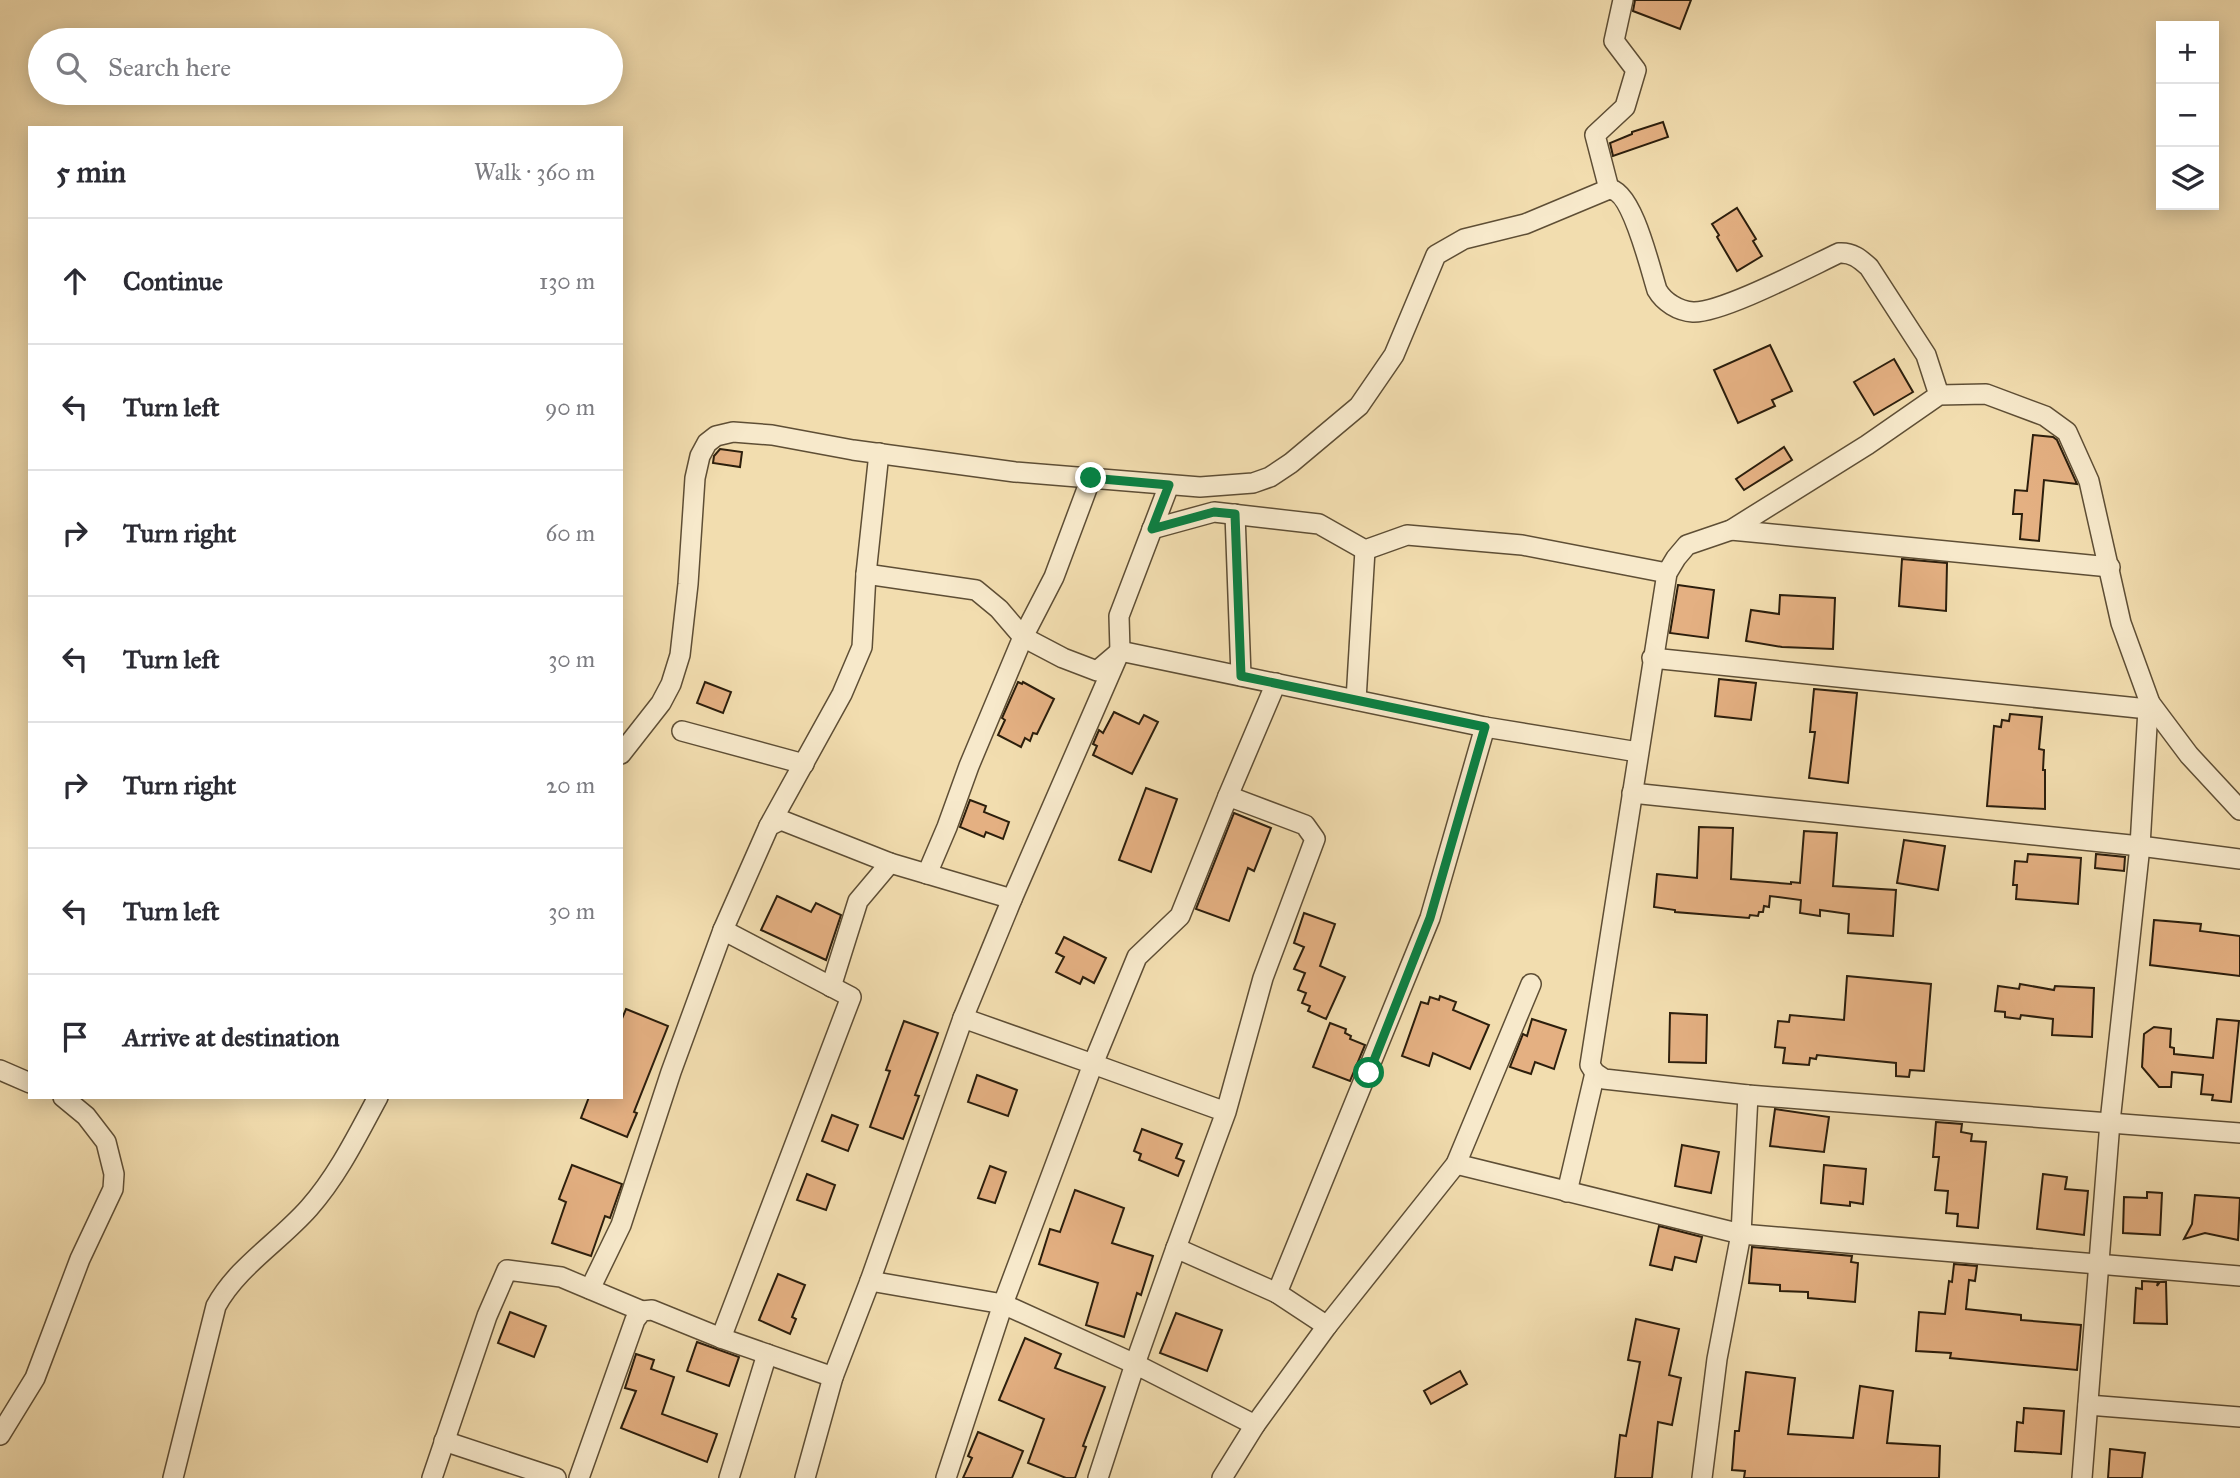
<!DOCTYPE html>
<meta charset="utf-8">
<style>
body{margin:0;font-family:"IM FELL Great Primer",serif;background:#f7f7f7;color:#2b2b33}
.controls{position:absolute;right:21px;top:21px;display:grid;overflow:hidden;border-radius:0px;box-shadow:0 4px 18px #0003}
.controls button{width:63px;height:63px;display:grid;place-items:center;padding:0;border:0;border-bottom:2px solid #e1e1e2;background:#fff;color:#2b2b33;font:35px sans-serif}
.stop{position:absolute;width:21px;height:21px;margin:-16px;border:5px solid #0b8043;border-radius:50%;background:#fff}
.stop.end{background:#0b8043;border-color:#fff;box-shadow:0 2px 7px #0008}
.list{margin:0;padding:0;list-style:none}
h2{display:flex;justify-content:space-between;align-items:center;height:91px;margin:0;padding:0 28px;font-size:30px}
h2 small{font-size:23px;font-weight:400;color:#7c7c81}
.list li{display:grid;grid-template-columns:46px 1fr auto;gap:21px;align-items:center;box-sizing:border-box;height:126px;padding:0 28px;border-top:2px solid #e1e1e2}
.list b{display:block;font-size:26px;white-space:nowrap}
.list em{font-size:23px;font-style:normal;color:#7c7c81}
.icon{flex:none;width:38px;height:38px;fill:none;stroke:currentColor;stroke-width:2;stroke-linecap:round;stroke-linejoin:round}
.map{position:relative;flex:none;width:2240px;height:1478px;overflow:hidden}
.search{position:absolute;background:#fff;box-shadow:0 4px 18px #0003;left:28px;top:28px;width:595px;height:77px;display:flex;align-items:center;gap:18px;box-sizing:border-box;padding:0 24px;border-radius:38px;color:#7c7c81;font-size:26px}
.panel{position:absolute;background:#fff;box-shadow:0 4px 18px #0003;left:28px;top:126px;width:595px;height:973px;border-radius:0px}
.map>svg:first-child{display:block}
</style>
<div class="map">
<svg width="2240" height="1478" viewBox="0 0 2240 1478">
<rect width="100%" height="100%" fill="#f2ddaf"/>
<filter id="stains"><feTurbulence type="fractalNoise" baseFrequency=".00286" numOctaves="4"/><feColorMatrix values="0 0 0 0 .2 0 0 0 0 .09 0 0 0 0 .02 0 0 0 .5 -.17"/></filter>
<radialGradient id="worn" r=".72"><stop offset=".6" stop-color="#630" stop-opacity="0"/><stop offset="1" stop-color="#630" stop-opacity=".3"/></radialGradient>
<g fill="#e4b082" stroke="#2c1e0c" stroke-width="2">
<polygon points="1635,0 1691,0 1680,29 1633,11"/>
<polygon points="1663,122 1668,137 1613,156 1610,143 1632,134 1632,132"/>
<polygon points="1737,208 1756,239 1753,241 1762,256 1737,271 1717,237 1719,235 1712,224"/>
<polygon points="1770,345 1792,391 1772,400 1775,406 1738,423 1714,370"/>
<polygon points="1894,359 1913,392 1874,415 1854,382"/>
<polygon points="2033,435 2053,437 2057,440 2077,484 2044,480 2039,541 2020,539 2022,514 2013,514 2015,490 2027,491"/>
<polygon points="1784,447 1792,460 1744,490 1736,479"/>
<polygon points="720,449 742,452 740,467 713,463 714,456"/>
<polygon points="1902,559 1947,563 1946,611 1899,606"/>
<polygon points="1678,585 1714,590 1708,638 1670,633"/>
<polygon points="1780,595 1835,598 1833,649 1782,647 1746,641 1751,610 1779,614"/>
<polygon points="1719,679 1756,683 1751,720 1715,716"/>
<polygon points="705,682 731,692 723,713 697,703"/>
<polygon points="1018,682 1022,684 1023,682 1054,699 1037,734 1033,733 1030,741 1025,738 1021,747 998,735 1005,720 1002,718"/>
<polygon points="1814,689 1857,693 1848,783 1809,778 1815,732 1810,732"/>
<polygon points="1114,712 1139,724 1144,715 1158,722 1132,774 1093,755 1097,746 1093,744 1099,730 1103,733"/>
<polygon points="2010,714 2042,717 2039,749 2044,750 2043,770 2045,770 2045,809 1987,806 1994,726 2001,727 2002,720 2009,721"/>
<polygon points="1146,788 1177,799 1151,872 1119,860"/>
<polygon points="970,800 986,806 984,812 1009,822 1003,839 986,832 984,837 960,827"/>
<polygon points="1234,813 1271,828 1254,871 1248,868 1229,921 1196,909"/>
<polygon points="1699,827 1733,828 1731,879 1791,884 1791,882 1800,883 1804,831 1837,833 1833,886 1896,890 1893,936 1848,933 1849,914 1820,910 1820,916 1800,913 1801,900 1770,896 1769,907 1764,906 1763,912 1759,912 1758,916 1750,915 1749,918 1675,912 1675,910 1654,907 1657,874 1697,878"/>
<polygon points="1904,840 1945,846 1938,890 1897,883"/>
<polygon points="2028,854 2081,858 2078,904 2016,899 2017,885 2013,885 2015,861 2027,862"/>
<polygon points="2096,854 2125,857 2124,871 2095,868"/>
<polygon points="777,896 811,912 816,903 841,915 826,960 761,930"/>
<polygon points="1304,913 1335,924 1320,966 1345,977 1326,1019 1308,1011 1310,1006 1302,1003 1306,993 1298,990 1305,973 1294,969 1304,947 1294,943"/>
<polygon points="2154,920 2201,924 2200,931 2240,936 2240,976 2150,965"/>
<polygon points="1064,937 1106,958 1094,983 1083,977 1080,984 1056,972 1064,957 1056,953"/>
<polygon points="1847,976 1931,984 1924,1071 1910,1070 1909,1077 1896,1076 1896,1063 1817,1055 1816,1059 1810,1058 1809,1065 1783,1063 1785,1048 1775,1047 1778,1021 1789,1022 1790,1015 1844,1020"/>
<polygon points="2020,984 2054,990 2055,986 2094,988 2092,1037 2052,1035 2053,1019 2021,1015 2020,1019 2005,1017 2005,1012 1995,1011 1998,986 2019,989"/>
<polygon points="1440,996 1456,1002 1453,1010 1489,1025 1470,1069 1433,1053 1429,1066 1402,1056 1421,1002 1428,1004 1430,997 1439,1000"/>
<polygon points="626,1009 668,1026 634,1112 637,1113 627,1137 581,1118 589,1097 621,1097 621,1021"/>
<polygon points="1670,1013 1707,1015 1706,1063 1669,1062"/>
<polygon points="1532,1019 1566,1030 1554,1069 1535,1062 1531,1074 1510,1067 1523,1034 1527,1036"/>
<polygon points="2217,1019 2239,1021 2231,1102 2212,1100 2213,1095 2201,1094 2203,1075 2172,1072 2171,1087 2159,1087 2142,1067 2144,1034 2154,1027 2171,1029 2170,1047 2174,1048 2174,1054 2213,1058"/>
<polygon points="904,1021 938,1033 915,1095 919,1096 903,1139 870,1127 890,1071 886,1070"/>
<polygon points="1330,1023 1346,1029 1345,1033 1351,1036 1350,1039 1365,1045 1350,1081 1313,1067"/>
<polygon points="977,1075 1017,1090 1008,1116 968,1102"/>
<polygon points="1775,1109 1829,1117 1824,1152 1770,1146"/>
<polygon points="832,1115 858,1125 848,1151 822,1141"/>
<polygon points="1936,1122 1962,1124 1961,1132 1972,1134 1971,1141 1986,1142 1978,1228 1957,1226 1958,1214 1946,1213 1948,1191 1935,1190 1939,1157 1933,1157"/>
<polygon points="1142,1129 1182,1144 1176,1158 1184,1161 1178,1176 1139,1160 1141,1154 1134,1151"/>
<polygon points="1682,1145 1719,1152 1711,1193 1675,1186"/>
<polygon points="572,1165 622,1184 610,1218 605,1216 591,1256 552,1243 566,1202 559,1199"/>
<polygon points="1824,1165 1866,1169 1863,1204 1850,1202 1850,1206 1821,1203"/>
<polygon points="990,1166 1006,1172 995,1203 978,1198"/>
<polygon points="807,1174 835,1185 826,1210 797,1200"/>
<polygon points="2043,1174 2067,1177 2065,1189 2088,1191 2084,1235 2037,1229"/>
<polygon points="1075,1190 1124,1208 1112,1243 1153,1256 1141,1295 1137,1293 1124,1337 1086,1325 1098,1283 1039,1264 1050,1229 1060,1232"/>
<polygon points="2147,1192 2162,1193 2160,1235 2123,1233 2124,1197 2147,1198"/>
<polygon points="2195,1195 2240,1198 2238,1240 2205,1233 2184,1239 2192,1224"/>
<polygon points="1659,1226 1702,1237 1696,1262 1675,1257 1672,1270 1650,1265"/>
<polygon points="1752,1247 1852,1256 1851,1262 1858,1263 1855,1302 1808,1298 1808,1292 1780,1291 1780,1285 1749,1283"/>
<polygon points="1954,1264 1977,1266 1975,1281 1969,1280 1966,1309 2021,1315 2021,1320 2081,1325 2077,1370 1950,1358 1951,1353 1916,1351 1919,1312 1945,1314 1949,1281 1952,1282"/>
<polygon points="778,1274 805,1285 792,1317 796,1319 790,1334 759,1320"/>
<polygon points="2142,1281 2158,1282 2157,1286 2160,1282 2166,1282 2167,1324 2134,1323 2136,1288 2142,1289"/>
<polygon points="510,1312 546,1326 534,1357 498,1343"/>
<polygon points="1176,1313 1222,1330 1207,1371 1160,1353"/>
<polygon points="1636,1319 1679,1329 1669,1375 1681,1378 1672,1425 1658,1422 1652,1478 1615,1478 1620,1435 1626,1436 1640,1362 1628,1360"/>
<polygon points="1025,1338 1061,1354 1055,1368 1105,1387 1083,1446 1086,1447 1075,1478 1066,1478 1028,1463 1044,1419 999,1400"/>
<polygon points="697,1342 739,1357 729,1386 687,1371"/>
<polygon points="636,1354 654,1360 651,1369 674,1377 662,1414 717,1434 707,1462 621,1428 636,1391 625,1388"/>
<polygon points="1460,1371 1467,1384 1431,1404 1424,1391"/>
<polygon points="1746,1372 1795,1378 1788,1434 1853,1438 1860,1386 1893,1391 1887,1443 1940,1446 1939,1478 1744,1478 1745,1471 1732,1470 1735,1431 1739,1431"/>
<polygon points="2024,1408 2064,1411 2061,1454 2015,1451 2017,1422 2023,1423"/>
<polygon points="978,1432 1023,1451 1012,1478 963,1478 972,1458 968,1456"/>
<polygon points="2110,1449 2145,1453 2142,1478 2108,1478"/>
</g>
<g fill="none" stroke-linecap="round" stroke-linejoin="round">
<g stroke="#5e4e35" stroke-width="22">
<g id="minor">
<polyline points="1609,189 1595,135 1625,107 1636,70 1614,41 1623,0"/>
<polyline points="1091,478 1054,577 1023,637 1063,658 1097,671 1117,654"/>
<polyline points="1235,514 1241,676"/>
<polyline points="1152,529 1214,512 1319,524 1365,550 1407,535 1522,545 1667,573"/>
<polyline points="1731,530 2110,567"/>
<polyline points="866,574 879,453"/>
<polyline points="1120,651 1485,727 1638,752"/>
<polyline points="1652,658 2148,709 2150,703"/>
<polyline points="1356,700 1365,550"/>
<polyline points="1485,727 1430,918 1277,1293 1327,1326 1456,1164 1531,984"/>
<polyline points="682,731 804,764"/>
<path d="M 621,754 L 661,703 L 671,684 L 680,655 L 688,584 L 695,478 L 700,456 L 707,443 L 716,436 L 733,432 L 772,435 L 853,450 L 1015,472 L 1200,487 L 1253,483 L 1270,477 L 1291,463 L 1359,406 L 1394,355 L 1436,255 L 1464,239 L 1525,224 L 1609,189 C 1632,190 1650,268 1657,290 C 1664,302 1678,311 1693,312 C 1722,313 1809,267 1839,253 C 1852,252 1860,259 1869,267 L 1926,355 L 1939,395"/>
<polyline points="1632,793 2140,846 2240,859"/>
<polyline points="1228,796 1276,683"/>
<polyline points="2240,810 2189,755 2150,703 2121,623 2089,481 2067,432 2045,416 1986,394 1939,395 1867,445 1731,530 1687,545 1676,558 1667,573 1590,1065 1595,1073 1604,1079 1748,1095 2240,1133"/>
<polyline points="769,826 842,694 862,647 866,574 976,590 999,609 1023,637 969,766 947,827 927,874"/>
<polyline points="890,863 1012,899"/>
<polyline points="723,930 769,826 781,820 890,863 858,901 831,987"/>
<polyline points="963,1018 1012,899 1120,651 1119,616 1169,485"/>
<polyline points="0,1070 30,1083"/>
<polyline points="1456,1164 1741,1234 2240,1276"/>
<polyline points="1567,1192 1595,1073"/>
<polyline points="1176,1248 1226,1112 1263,978 1315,839 1305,825 1228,796 1180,916 1137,957 1093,1064 1226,1112"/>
<polyline points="590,1289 621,1225 671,1072 723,930 851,997 721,1338"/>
<polyline points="2088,1405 2240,1417"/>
<polyline points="0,1435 35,1378 80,1259 113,1189 114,1174 106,1142 86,1116 63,1097"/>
<polyline points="444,1441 556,1478"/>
<path d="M 173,1478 L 216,1306 C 237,1267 279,1242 309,1208 C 338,1175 357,1136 378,1097"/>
<polyline points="432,1478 487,1316 507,1270 561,1277 642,1311"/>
<polyline points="579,1478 635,1320 642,1311 652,1310 721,1338 833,1377"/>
<polyline points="729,1478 767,1354"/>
<polyline points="805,1478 833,1377 870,1281"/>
<polyline points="946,1478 1003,1304 870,1281 963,1018 1093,1064 1003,1304 1135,1364 1176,1248 1277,1293"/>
<polyline points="1098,1478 1135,1364 1255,1425"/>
<polyline points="1222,1478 1255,1425 1327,1326"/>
<polyline points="1702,1478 1717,1359 1741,1234 1748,1095"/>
<polyline points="2082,1478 2110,1122 2140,846 2148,709"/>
</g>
</g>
<use href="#minor" stroke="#f7e9cb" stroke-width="19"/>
</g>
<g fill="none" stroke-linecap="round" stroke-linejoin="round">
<polyline stroke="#0b8043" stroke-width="9" points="1091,478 1169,485 1152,529 1214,512 1235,514 1241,676 1485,727 1430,918 1369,1073"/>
</g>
<rect width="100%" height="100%" filter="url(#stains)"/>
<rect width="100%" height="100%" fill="url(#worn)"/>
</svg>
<div class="controls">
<button>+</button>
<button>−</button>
<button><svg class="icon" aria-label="layers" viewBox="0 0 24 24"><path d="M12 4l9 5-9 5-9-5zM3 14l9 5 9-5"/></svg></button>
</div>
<div class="stop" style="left:1369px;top:1073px"></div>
<div class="stop end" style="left:1091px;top:478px"></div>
<div class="search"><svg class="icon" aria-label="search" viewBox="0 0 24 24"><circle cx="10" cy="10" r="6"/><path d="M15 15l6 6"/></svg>Search here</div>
<section class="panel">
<h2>5 min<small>Walk · 360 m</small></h2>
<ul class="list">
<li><svg class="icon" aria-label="ahead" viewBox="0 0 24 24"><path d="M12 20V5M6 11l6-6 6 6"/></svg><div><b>Continue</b></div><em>130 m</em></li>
<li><svg class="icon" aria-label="left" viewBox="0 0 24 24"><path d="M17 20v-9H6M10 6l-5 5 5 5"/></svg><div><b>Turn left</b></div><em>90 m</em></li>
<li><svg class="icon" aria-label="right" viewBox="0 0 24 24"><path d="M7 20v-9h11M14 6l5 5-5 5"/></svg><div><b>Turn right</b></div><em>60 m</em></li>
<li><svg class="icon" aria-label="left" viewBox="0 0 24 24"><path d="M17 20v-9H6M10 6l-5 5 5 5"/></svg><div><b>Turn left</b></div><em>30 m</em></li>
<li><svg class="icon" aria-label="right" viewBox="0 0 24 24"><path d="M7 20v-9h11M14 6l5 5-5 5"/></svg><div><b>Turn right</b></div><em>20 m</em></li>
<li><svg class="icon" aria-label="left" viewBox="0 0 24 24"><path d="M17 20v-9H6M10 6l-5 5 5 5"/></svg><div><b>Turn left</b></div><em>30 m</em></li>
<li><svg class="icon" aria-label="arrive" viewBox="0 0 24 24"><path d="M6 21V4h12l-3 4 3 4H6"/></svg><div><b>Arrive at destination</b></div></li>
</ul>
</section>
</div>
